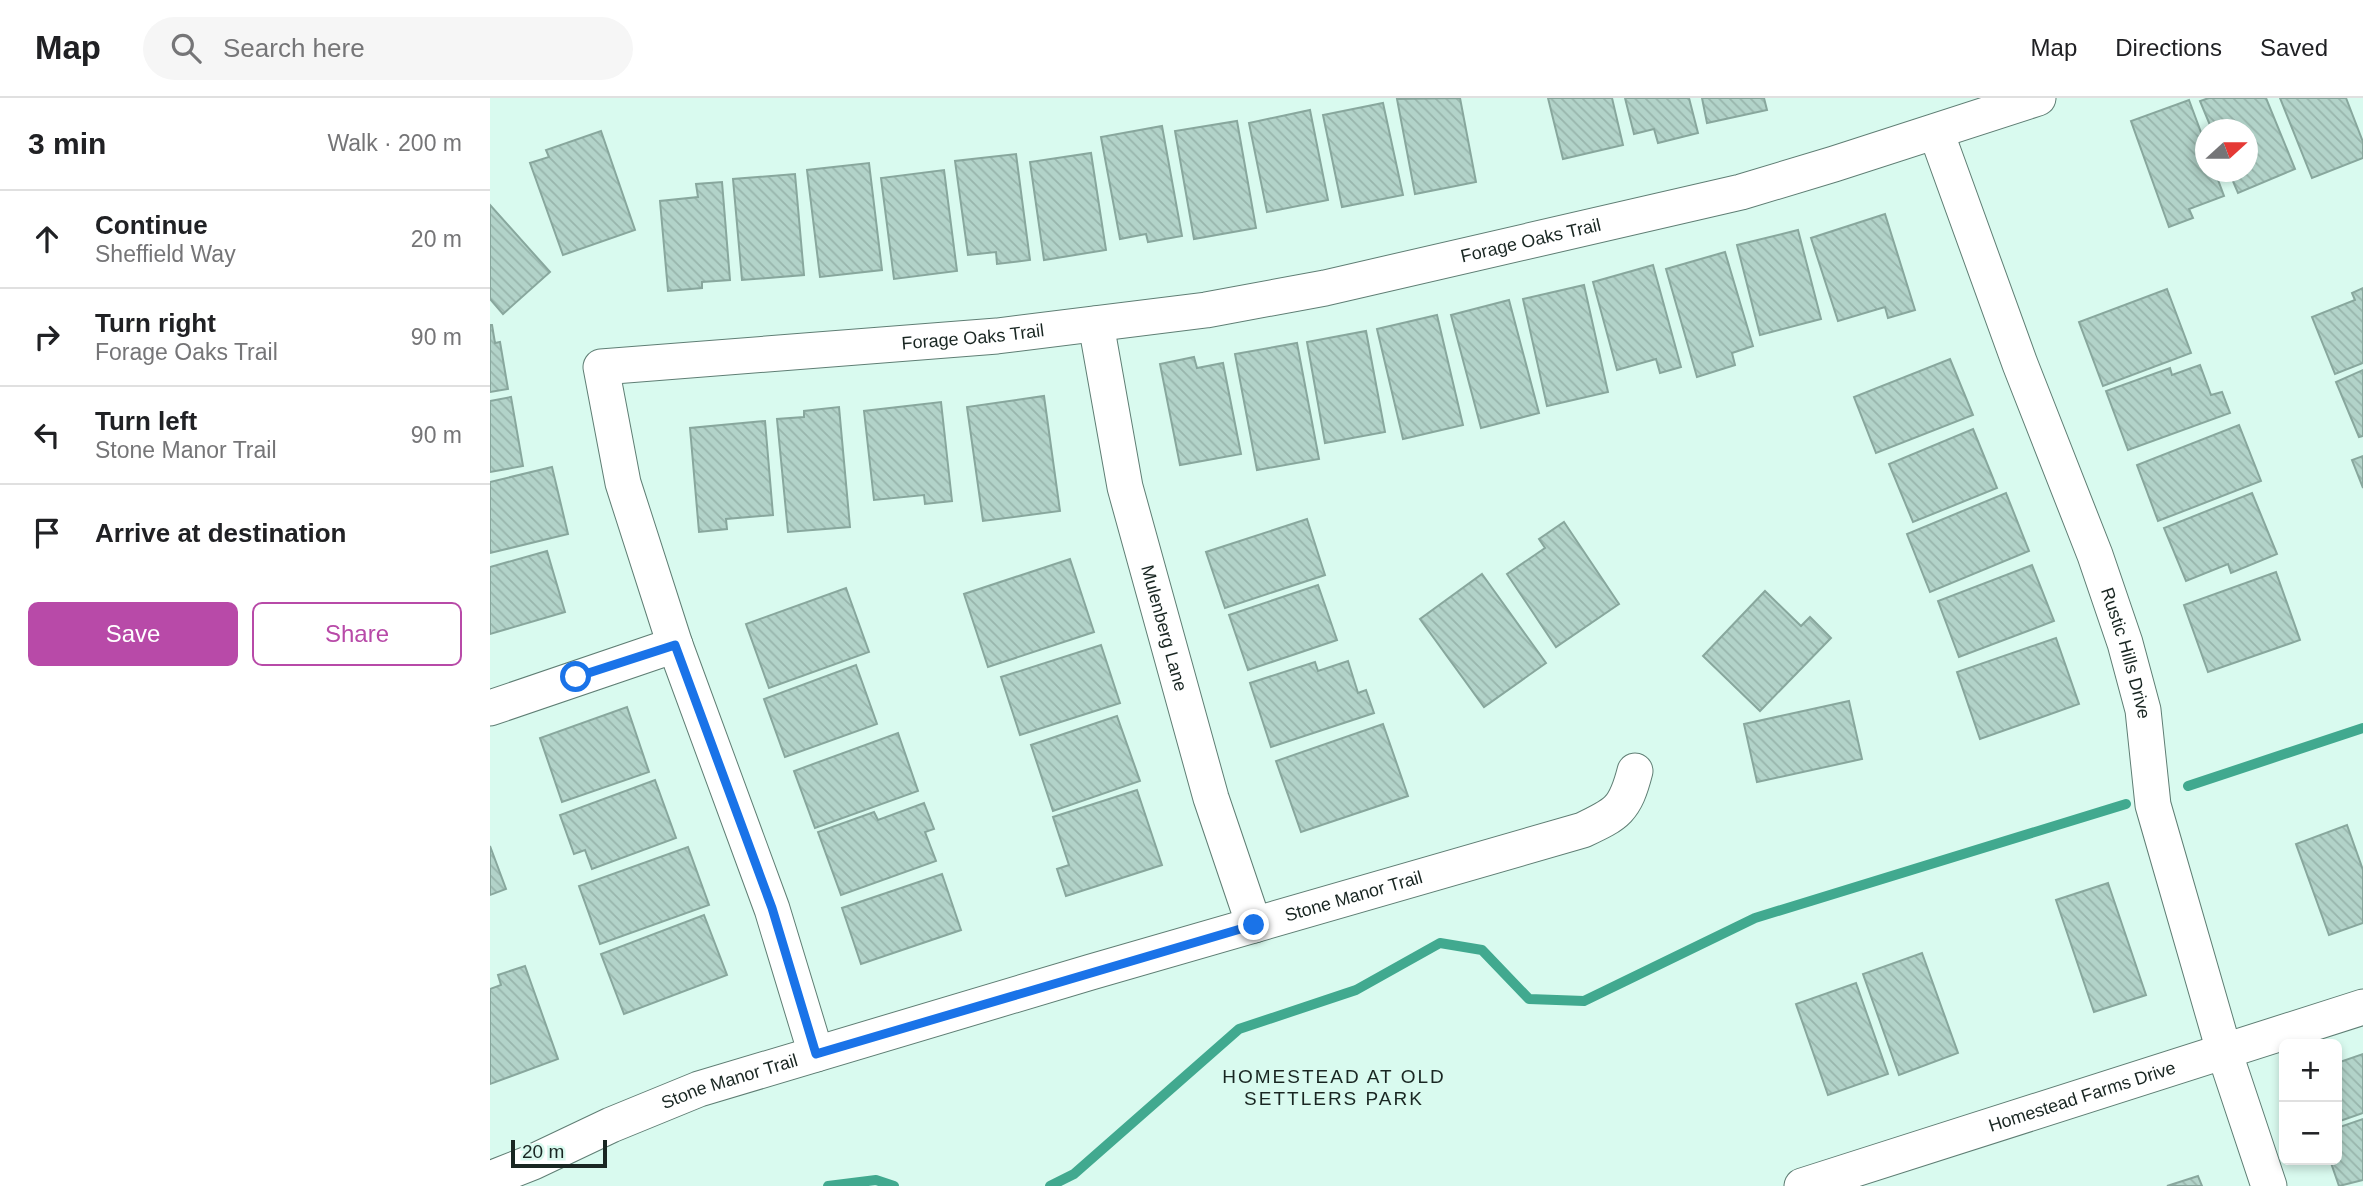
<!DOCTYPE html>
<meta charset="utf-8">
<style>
body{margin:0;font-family:Helvetica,sans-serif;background:#f6f6f6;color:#202124}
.controls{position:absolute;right:21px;bottom:21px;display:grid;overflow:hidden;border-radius:10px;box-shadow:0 4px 10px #0003}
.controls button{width:63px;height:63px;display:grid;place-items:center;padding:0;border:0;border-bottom:2px solid #e0e0e0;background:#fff;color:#202124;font:35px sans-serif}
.compass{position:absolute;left:1705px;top:21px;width:63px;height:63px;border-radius:50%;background:#fff;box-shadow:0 4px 10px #0003;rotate:69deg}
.scale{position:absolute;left:21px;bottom:18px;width:96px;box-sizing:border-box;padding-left:7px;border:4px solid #192622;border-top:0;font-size:19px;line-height:24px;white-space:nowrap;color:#192622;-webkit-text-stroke:5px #d9faef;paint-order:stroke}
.stop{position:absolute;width:21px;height:21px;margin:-16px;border:5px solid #1a73e8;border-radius:50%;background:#fff}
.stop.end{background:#1a73e8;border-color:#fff;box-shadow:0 2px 7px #0008}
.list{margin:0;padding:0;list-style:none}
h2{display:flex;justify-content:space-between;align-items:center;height:91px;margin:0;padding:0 28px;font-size:30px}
h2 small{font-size:23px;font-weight:400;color:#757577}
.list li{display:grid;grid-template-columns:46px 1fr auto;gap:21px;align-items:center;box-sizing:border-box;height:98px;padding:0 28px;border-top:2px solid #e0e0e0}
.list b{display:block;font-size:26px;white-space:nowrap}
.list p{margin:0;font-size:23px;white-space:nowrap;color:#757577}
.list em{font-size:23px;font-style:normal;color:#757577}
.actions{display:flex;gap:14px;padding:21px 28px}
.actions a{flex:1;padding:16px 0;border:2px solid #b84aa8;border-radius:10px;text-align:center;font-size:24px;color:#b84aa8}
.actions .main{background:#b84aa8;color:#fff}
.icon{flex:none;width:38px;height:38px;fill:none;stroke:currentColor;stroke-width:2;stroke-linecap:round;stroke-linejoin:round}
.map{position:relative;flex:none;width:1873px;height:1088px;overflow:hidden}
header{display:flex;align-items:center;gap:42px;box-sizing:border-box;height:98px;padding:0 35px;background:#fff;border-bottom:2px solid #e0e0e0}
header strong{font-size:33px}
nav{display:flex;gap:38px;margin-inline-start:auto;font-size:24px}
.search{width:490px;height:63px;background:#f6f6f6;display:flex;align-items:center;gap:18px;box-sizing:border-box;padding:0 24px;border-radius:38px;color:#757577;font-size:26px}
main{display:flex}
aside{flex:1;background:#fff}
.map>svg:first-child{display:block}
</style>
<header>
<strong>Map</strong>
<div class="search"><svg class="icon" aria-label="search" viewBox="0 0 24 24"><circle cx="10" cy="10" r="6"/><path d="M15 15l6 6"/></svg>Search here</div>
<nav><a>Map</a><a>Directions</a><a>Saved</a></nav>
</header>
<main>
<aside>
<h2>3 min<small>Walk · 200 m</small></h2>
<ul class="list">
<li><svg class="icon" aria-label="ahead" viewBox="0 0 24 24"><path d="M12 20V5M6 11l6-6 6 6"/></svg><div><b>Continue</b><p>Sheffield Way</p></div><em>20 m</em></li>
<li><svg class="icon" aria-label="right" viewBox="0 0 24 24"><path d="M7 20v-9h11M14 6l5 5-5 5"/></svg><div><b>Turn right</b><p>Forage Oaks Trail</p></div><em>90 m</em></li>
<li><svg class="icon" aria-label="left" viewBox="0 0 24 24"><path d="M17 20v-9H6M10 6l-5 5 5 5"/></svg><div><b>Turn left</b><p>Stone Manor Trail</p></div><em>90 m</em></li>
<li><svg class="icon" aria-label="arrive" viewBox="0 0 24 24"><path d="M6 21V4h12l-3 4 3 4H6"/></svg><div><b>Arrive at destination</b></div></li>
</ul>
<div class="actions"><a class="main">Save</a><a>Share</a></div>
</aside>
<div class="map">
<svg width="1873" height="1088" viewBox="0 0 1873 1088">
<defs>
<pattern id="building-back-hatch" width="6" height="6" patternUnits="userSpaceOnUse" patternTransform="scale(1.75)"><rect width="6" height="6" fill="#b2d3c9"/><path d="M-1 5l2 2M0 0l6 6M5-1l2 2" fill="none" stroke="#98b5ac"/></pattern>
</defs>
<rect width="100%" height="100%" fill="#d9faef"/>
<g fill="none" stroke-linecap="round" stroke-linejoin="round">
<g stroke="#41a98f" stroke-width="10">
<polyline points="1698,688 1873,630"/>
<polyline points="338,1088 386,1082 404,1088"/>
<polyline points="560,1088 584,1076 749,931 866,892 950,845 992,852 1039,901 1094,903 1265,820 1636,706"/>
</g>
</g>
<g fill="url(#building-back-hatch)" stroke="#88a79d" stroke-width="2">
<polygon points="970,0 986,84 925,96 907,1"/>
<polygon points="1058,0 1122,0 1133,47 1073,61"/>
<polygon points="1135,0 1199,0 1208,35 1168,45 1164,31 1144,36"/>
<polygon points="1212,0 1274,0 1277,12 1217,25"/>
<polygon points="1719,0 1776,0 1805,71 1748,95 1739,74 1758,74 1758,32 1722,32 1710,3"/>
<polygon points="1790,0 1856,0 1873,44 1873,60 1822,80"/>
<polygon points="1699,2 1716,48 1716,74 1725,74 1734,98 1699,111 1703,120 1679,129 1641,23"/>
<polygon points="893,5 913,97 852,109 833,17"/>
<polygon points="820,12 838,102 777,114 759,25"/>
<polygon points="747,23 766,130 704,141 685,33"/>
<polygon points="672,28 692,138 658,144 656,136 630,141 611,39"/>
<polygon points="111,33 145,132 73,157 40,65 59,59 56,52"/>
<polygon points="601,55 616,152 554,162 540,64"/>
<polygon points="526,56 540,162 507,166 506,154 478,157 465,63"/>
<polygon points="379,65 392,172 330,179 317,72"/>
<polygon points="454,72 467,173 404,181 391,80"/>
<polygon points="305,76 314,177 252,182 243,81"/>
<polygon points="232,84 240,182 212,184 212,190 178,193 170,103 208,99 206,86"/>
<polygon points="0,107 60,174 13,216 0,201"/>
<polygon points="1395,116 1425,212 1398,220 1395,209 1348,223 1321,140"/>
<polygon points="1308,132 1331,221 1270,237 1247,147"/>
<polygon points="1235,154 1263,248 1242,255 1245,267 1207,279 1176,171"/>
<polygon points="1163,167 1191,269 1170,275 1166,261 1127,272 1103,184"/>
<polygon points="1094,187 1118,294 1057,308 1033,201"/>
<polygon points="1873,190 1873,265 1845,276 1822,219 1865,202 1862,195"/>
<polygon points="1677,191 1701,255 1613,288 1589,224"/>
<polygon points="1019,202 1049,315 991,330 961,217"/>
<polygon points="947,217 973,327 913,341 887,231"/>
<polygon points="0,227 2,227 5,245 10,244 18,291 0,294"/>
<polygon points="876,233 895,334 835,345 817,244"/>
<polygon points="807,245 829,361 767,372 745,256"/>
<polygon points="704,259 707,270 733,265 751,356 690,367 670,266"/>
<polygon points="1460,261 1483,317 1386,355 1364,299"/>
<polygon points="1710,267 1721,297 1732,294 1740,315 1638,352 1616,293 1680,270 1682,277"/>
<polygon points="1873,272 1873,338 1869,339 1846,284"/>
<polygon points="554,298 570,413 493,423 477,309"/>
<polygon points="21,299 33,368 0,374 0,303"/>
<polygon points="451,304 462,403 435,406 434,397 384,402 374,313"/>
<polygon points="349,309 360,429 298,434 287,321 314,319 314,313"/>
<polygon points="275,323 283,417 236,421 237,431 209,434 200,330"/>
<polygon points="1749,327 1771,383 1668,423 1647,367"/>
<polygon points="1483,331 1507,390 1423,424 1399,366"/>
<polygon points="1873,358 1873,390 1862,362"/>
<polygon points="62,369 78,436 0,455 0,384"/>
<polygon points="1516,395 1539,453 1440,494 1417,436"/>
<polygon points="1762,395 1787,456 1741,475 1738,466 1696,483 1674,430"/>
<polygon points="817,421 835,477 735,510 716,454"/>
<polygon points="1074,424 1129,506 1066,549 1017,476 1055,450 1049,441"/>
<polygon points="57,453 75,514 0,536 0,469"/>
<polygon points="580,461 604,534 498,569 474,496"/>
<polygon points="1542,467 1564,523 1469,559 1448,503"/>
<polygon points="1786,474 1810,542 1718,574 1694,507"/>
<polygon points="992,476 1056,565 994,609 930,521"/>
<polygon points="828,487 847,542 758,572 739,517"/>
<polygon points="356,490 379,554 279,590 256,526"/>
<polygon points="1275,493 1311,528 1320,519 1341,540 1270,613 1213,558"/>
<polygon points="1566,540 1589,606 1490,641 1467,574"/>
<polygon points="611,547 630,605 530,637 511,579"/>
<polygon points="858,563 868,595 876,592 884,615 781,649 760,585 825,564 828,573"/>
<polygon points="366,567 387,626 295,659 274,601"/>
<polygon points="1359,603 1372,661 1267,684 1254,626"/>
<polygon points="137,609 159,674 72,704 50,640"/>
<polygon points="627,618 650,683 563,713 541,647"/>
<polygon points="893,626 918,698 811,734 786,663"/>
<polygon points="408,635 428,693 325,730 304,673"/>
<polygon points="165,682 186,740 102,771 95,752 84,756 70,717"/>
<polygon points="647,692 672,767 576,798 567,771 579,767 563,719"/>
<polygon points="434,705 444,731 435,734 446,763 351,797 328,734 384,714 388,722"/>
<polygon points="1857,727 1873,772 1873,825 1839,837 1806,746"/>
<polygon points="0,748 16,791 0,797"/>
<polygon points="198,749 219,807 110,846 89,788"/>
<polygon points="452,776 471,832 371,866 352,810"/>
<polygon points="1618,785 1656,897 1604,914 1566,802"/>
<polygon points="214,817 237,877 134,916 111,856"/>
<polygon points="1432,855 1468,955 1409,977 1373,876"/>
<polygon points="35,868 68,961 0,986 0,891 11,887 8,877"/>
<polygon points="1366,885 1398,976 1338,997 1306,906"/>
<polygon points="1873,956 1873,1015 1847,1024 1847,965"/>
<polygon points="1873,1021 1873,1082 1849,1088 1840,1062 1847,1062 1847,1030"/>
<polygon points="1708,1078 1712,1088 1677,1088"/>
</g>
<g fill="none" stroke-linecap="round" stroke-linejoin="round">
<g stroke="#5f7e74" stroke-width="37">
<g id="street">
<path id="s1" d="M 1446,34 L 1530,266 L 1605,457 L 1635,545 L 1653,612 L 1663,707 L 1734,953 L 1779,1088"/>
<path id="s2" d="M 606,226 L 635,389 L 721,700 L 764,827"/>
<polyline points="0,610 185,547"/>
<path id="s3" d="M 326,956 L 282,811 L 185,547 L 133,385 L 111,269 L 507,238 L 716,212 L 835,190 L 1251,94 L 1344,66 L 1548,0"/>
<path id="s4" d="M 0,1081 L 43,1064 L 121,1027 L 209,991 L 601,874 L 1093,732 C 1127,716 1135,712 1145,673"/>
<path id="s5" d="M 1312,1088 L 1873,909"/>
</g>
</g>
<use href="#street" stroke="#fff" stroke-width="35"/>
</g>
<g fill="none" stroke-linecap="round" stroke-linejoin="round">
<polyline stroke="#1a73e8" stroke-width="9" points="86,579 185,547 282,810 326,956 764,827"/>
</g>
<g text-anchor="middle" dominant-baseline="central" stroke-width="7" stroke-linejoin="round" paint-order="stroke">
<g font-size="18" fill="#192622" stroke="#d9faef">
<text stroke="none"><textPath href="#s3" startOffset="1661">Forage Oaks Trail</textPath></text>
<text stroke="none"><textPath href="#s3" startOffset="1094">Forage Oaks Trail</textPath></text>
<text stroke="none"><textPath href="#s2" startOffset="312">Mulenberg Lane</textPath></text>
<text stroke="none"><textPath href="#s1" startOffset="555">Rustic Hills Drive</textPath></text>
<text stroke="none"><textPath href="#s4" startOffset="910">Stone Manor Trail</textPath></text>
<text stroke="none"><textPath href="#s4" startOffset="259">Stone Manor Trail</textPath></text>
<text stroke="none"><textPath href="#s5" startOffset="294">Homestead Farms Drive</textPath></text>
</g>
<g font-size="19" letter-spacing="2" fill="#192622" stroke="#d9faef">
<text x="844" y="978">HOMESTEAD AT OLD<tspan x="844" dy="22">SETTLERS PARK</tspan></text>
</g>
</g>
</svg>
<div class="controls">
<button>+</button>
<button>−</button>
</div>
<svg class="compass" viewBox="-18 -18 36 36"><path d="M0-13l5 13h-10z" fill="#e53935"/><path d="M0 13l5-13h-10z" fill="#757577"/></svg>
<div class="scale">20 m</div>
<div class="stop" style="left:86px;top:579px"></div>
<div class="stop end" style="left:764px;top:827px"></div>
</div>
</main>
